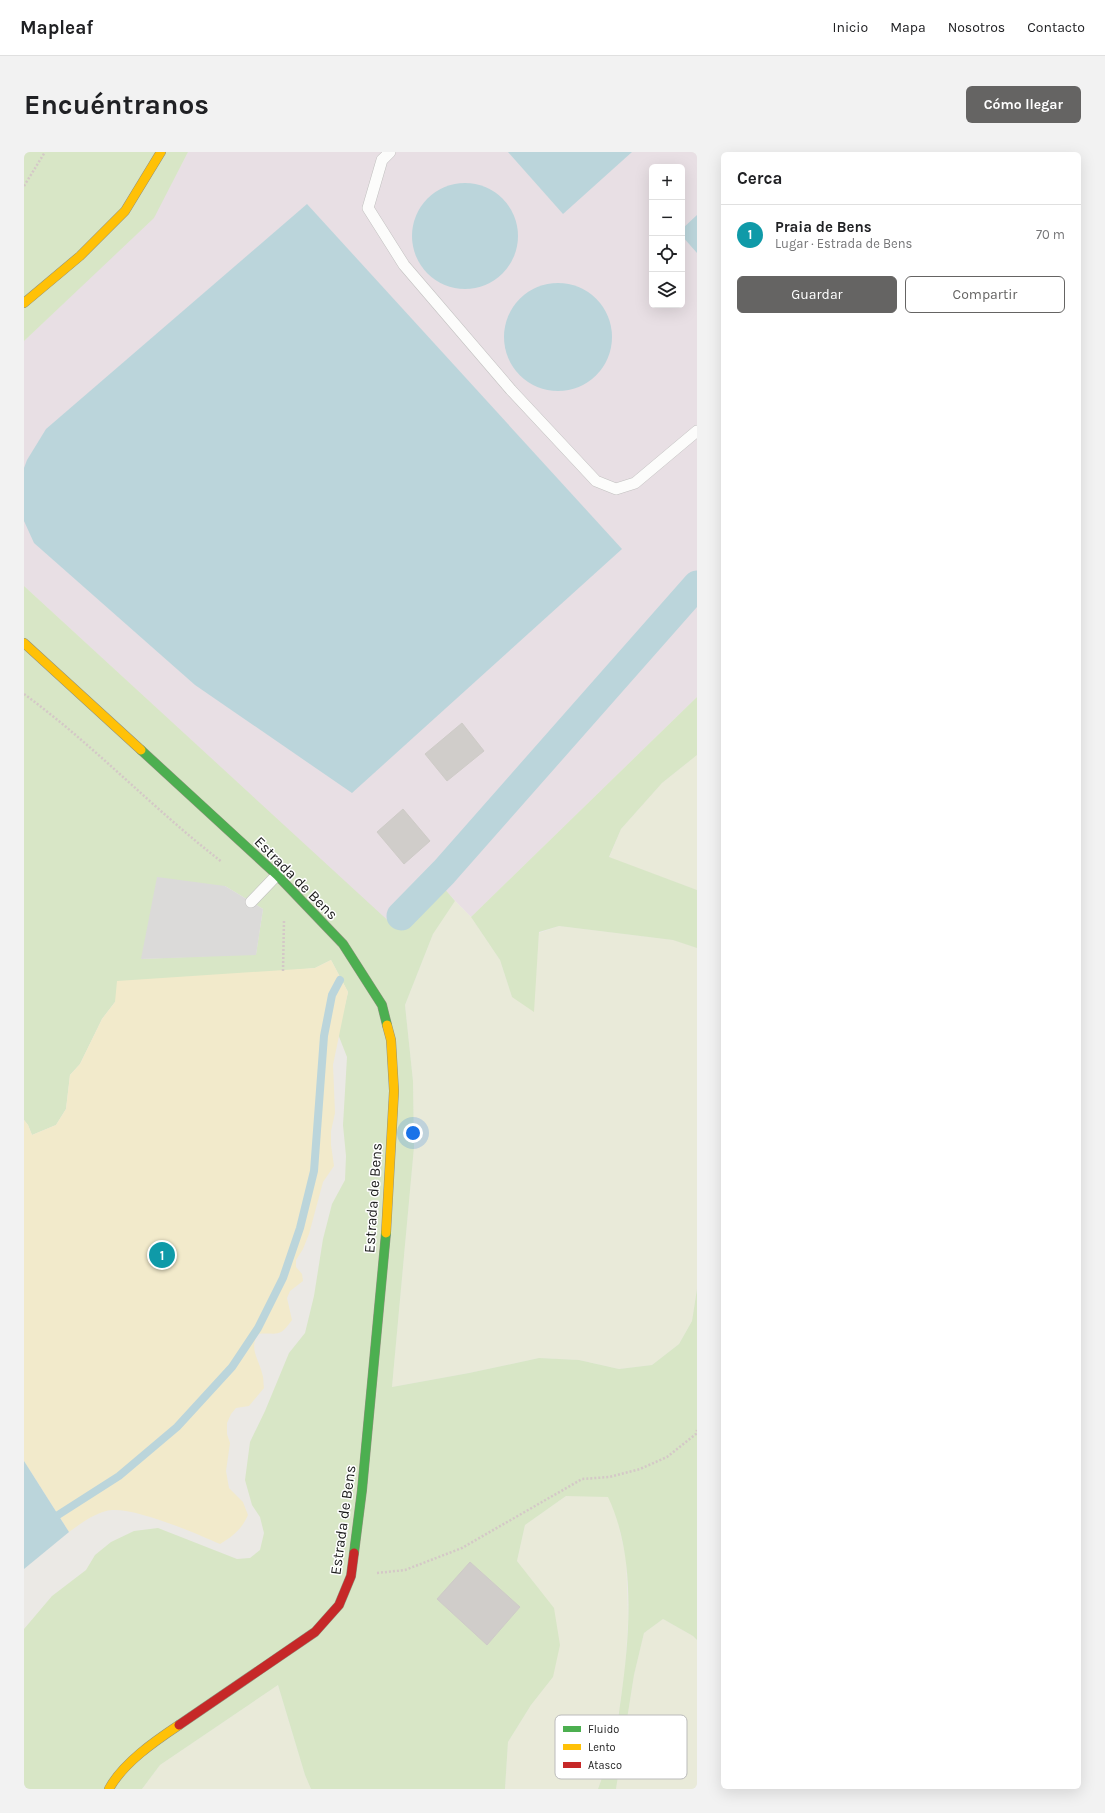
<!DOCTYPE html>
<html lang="es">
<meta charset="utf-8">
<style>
body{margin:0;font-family:Karla,sans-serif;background:#f2f2f2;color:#202124}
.controls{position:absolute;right:12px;top:12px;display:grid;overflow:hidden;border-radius:6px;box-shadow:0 4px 16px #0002}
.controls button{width:36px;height:36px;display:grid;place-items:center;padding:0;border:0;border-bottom:1px solid #e0e0e0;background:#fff;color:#202124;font:20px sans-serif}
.you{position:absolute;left:389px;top:981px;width:14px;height:14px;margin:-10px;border:3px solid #fff;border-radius:50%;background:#1a73e8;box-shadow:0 0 0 6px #1a73e833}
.badge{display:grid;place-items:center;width:26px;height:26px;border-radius:50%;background:#656463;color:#fff;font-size:13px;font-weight:700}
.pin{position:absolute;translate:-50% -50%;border:2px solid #fff;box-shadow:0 1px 4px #0006}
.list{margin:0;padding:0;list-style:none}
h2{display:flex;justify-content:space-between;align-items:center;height:52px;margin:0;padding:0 16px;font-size:17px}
h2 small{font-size:13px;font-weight:400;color:#757577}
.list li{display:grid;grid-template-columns:26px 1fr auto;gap:12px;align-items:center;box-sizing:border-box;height:60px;padding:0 16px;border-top:1px solid #e0e0e0}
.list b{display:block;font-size:15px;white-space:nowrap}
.list p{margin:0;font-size:13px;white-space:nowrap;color:#757577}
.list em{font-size:13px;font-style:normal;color:#757577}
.actions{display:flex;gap:8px;padding:12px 16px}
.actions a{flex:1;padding:9px 0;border:1px solid #656463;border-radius:6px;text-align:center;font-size:14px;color:#656463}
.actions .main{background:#656463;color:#fff}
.icon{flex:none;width:22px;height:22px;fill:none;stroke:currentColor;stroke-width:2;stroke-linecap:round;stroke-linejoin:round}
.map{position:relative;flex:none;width:673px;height:1637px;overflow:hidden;border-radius:6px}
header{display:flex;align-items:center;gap:24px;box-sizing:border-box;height:56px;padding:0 20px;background:#fff;border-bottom:1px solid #e0e0e0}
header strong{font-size:19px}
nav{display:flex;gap:22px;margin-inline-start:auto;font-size:14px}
.intro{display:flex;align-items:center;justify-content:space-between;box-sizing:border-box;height:96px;padding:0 24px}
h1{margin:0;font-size:28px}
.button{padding:10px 18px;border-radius:6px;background:#656463;color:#fff;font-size:14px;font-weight:700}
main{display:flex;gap:24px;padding:0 24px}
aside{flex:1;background:#fff;border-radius:6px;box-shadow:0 4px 16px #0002}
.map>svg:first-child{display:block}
</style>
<header>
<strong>Mapleaf</strong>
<nav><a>Inicio</a><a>Mapa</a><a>Nosotros</a><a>Contacto</a></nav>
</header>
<div class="intro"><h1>Encuéntranos</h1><a class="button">Cómo llegar</a></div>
<main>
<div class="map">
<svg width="673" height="1637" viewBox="0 0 673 1637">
<rect width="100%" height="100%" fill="#ebe9e5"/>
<path fill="#e8dfe4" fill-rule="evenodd" d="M 164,0 L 673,0 L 673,545 L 447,765 L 416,733 L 371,776 L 0,434 L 0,189 L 129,66 ZM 628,15 L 658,15 L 658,153 L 628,153 Z"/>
<g fill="#e9ead9">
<polygon points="673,603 673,738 585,706 597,677 638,631"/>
<polygon points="431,749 447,765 476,808 488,845 512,823 515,781 535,774 650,788 673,796 673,1137 668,1169 655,1192 628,1213 595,1217 555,1208 515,1206 445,1221 368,1235 390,995 389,929 381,853 409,782"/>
<polygon points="542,1344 584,1344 592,1362 602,1406 604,1468 601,1519 591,1585 574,1637 481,1637 484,1590 507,1553 529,1525 511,1432 493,1409 501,1373"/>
<polygon points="639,1467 669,1484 673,1488 673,1637 592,1637 610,1523 620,1481"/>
<polygon points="254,1533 281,1623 287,1637 118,1637 136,1613"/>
</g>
<g fill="#d8e6c6" fill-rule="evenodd">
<polygon points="0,0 164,0 130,66 0,189"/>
<path d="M 0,434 L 371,775 L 413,728 L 431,749 L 409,782 L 381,853 L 389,929 L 390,995 L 368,1235 L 445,1221 L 515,1206 L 555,1208 L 595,1217 L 628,1213 L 655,1192 L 668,1169 L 673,1137 L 673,1488 L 669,1484 L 639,1467 L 620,1481 L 610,1523 L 592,1637 L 574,1637 C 580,1620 587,1602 591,1585 C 594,1572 595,1558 597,1546 C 606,1482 612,1404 584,1345 L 542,1344 L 501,1373 L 493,1409 L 530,1456 L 536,1493 L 529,1525 L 507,1553 L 484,1590 L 481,1637 L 287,1637 L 281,1623 L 254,1533 L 136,1613 L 118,1637 L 0,1637 L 0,1477 L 28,1444 L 62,1418 L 71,1403 L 87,1390 L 110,1379 L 134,1376 L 213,1407 L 226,1406 L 236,1398 L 240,1381 L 236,1365 L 228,1353 L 221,1328 L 226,1290 L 241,1259 L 265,1201 L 281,1181 L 290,1144 L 299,1087 L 308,1052 L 321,1028 L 322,1004 L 319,973 L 323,905 L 314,882 L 324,840 L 307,808 L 291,816 L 259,819 L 91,850 L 78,867 L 56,912 L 46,923 L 42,957 L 32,973 L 8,983 L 4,973 L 0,968 ZM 201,734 L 239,757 L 232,802 L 117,807 Z"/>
<polygon points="673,545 673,603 638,631 597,677 585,705 673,738 673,796 649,788 535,774 515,780 510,860 488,845 476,808 447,765"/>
</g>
<path fill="#f2eacb" d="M 307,808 L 324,840 L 309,913 L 311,961 L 307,979 L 307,993 L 310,1014 L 299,1030 L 285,1082 L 279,1097 L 272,1108 L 272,1115 L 278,1122 L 279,1129 L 266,1139 L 263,1146 L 268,1168 C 255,1187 253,1180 234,1182 C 225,1197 234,1205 238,1221 C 240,1226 239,1231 240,1236 L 225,1254 L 212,1256 L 207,1262 L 203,1271 L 203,1282 L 206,1291 L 202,1319 L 205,1336 L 219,1350 L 224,1363 C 218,1377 208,1385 196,1392 C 173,1382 105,1352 82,1359 C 68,1363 56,1372 45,1380 L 0,1309 L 0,968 L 4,973 L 8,983 L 32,973 L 42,957 L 46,923 L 56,912 L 78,867 L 91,850 L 93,829 L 291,816 Z"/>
<polygon fill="#dbdad9" points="133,725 201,734 239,757 232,803 117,807"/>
<g fill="#bbd5db">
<polygon points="484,0 608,0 539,62"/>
<circle cx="441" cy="84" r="53"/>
<polygon points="283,52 598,397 328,641 171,533 10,391 0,369 0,316 3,308 22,277"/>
<polygon points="673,63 673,101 658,84 658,77"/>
<circle cx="534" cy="185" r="54"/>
<polygon points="0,1309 45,1380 0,1417"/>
</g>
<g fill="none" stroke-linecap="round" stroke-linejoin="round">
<polyline stroke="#bbd5db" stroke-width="8" points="34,1363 95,1324 153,1275 208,1215 234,1176 259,1126 276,1076 290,1019 300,884 308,843 316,828"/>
<polyline stroke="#bbd5db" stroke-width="29" points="377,764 420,720 673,433"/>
</g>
<g fill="#d0cdca" stroke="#cecbc7">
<polygon points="438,571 460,599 423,629 401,602"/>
<polygon points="379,657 406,689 380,712 353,680"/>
<polygon points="446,1410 496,1455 463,1493 413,1447"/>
</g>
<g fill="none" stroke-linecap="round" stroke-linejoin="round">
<g stroke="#c2c1c0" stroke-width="12">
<g id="lane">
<polyline points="366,0 358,8 344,56 380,113 487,238 572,329 592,337 611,331 673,279"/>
<polyline points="227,750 253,723"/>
</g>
</g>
<g stroke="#91927f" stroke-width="10">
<g id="fast">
<polyline points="117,598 253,723 319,792 358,853 363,873"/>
<polyline points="330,1401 338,1338 362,1081"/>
</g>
</g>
<g stroke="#91927f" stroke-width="10">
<g id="slow">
<polyline points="0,151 56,104 101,59 137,0"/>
<polyline points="0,491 117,598"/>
<polyline points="362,1081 370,939 367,888 363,873"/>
<path d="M 85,1637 C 99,1611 131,1589 155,1573"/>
</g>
</g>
<g stroke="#91927f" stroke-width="10">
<polyline id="jam" points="155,1573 291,1480 315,1453 327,1424 330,1401"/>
</g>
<g stroke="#d4c8c7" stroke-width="2.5" stroke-dasharray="2 2" stroke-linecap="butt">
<polyline points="0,34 21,0"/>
<path d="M 0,542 C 70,593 129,657 198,710"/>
<polyline points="259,819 260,768"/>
<polyline points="353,1421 381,1418 438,1396 558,1327 585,1325 616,1317 643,1305 672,1282 673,1278"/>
</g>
<use href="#lane" stroke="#fcfcfb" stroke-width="11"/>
<use href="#fast" stroke="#4caf50" stroke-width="9"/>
<use href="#slow" stroke="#ffc107" stroke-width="9"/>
<use href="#jam" stroke="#c62828" stroke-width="9"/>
</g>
<g text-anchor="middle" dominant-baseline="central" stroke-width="3" stroke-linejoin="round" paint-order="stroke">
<g font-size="15" fill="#1d1d1d" stroke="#fff">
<text transform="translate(272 726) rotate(45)">Estrada de Bens</text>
<text transform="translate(349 1046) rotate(-86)">Estrada de Bens</text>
<text transform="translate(319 1368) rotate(-82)">Estrada de Bens</text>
</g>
</g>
<rect x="531" y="1563" width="132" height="64" rx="6" fill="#fff" stroke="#bbb" stroke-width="1"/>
<rect x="539" y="1574" width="18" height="6" fill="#4caf50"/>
<rect x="539" y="1592" width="18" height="6" fill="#ffc107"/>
<rect x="539" y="1610" width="18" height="6" fill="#c62828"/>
<g font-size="11" fill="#1d1d1d">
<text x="564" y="1581">Fluido</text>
<text x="564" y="1599">Lento</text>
<text x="564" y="1617">Atasco</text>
</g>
</svg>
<div class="controls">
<button>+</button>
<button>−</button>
<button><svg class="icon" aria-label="locate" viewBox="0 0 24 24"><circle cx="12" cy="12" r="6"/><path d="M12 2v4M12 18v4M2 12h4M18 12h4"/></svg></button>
<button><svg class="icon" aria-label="layers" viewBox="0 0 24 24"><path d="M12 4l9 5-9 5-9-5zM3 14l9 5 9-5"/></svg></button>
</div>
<div class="you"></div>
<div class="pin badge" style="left:138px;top:1103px;background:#0f9aa8">1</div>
</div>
<aside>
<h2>Cerca<small></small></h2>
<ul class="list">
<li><span class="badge" style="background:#0f9aa8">1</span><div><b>Praia de Bens</b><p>Lugar · Estrada de Bens</p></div><em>70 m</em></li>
</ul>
<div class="actions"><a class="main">Guardar</a><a>Compartir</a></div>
</aside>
</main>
